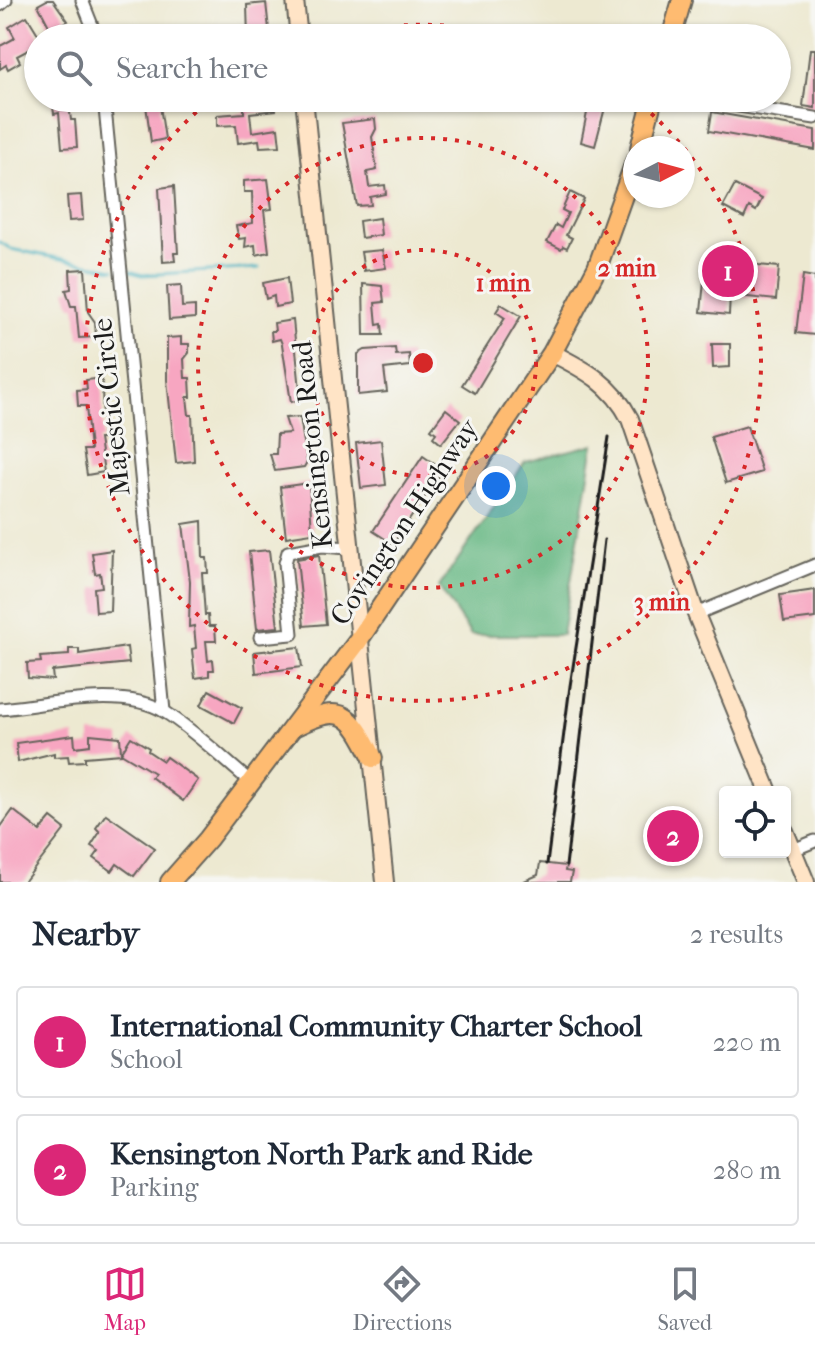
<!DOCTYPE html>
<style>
body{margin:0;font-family:"IM FELL French Canon",serif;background:#f2f2f3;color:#1f2937}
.controls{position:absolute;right:24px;bottom:24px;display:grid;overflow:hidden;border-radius:8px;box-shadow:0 2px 6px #0004}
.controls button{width:72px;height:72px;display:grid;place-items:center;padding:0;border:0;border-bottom:2px solid #e0e1e3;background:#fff;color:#1f2937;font:40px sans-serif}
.compass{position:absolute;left:623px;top:136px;width:72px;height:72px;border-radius:50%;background:#fff;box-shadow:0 2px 6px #0004;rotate:84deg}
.you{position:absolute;left:496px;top:486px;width:28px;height:28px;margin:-20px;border:6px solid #fff;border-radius:50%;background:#1a73e8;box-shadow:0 0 0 12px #1a73e833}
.badge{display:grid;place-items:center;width:52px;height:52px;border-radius:50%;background:#db2777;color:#fff;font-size:26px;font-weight:700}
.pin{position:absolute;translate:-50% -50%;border:4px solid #fff;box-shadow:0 2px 8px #0006}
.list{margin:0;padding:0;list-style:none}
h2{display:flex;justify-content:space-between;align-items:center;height:104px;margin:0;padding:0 32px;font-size:34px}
h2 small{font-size:26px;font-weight:400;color:#747a83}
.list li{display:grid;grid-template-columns:52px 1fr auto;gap:24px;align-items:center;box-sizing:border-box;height:112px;margin:0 16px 16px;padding:0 16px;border:2px solid #e0e1e3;border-radius:8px}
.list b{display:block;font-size:30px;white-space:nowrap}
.list p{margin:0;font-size:26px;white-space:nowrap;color:#747a83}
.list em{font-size:26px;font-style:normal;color:#747a83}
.icon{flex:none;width:44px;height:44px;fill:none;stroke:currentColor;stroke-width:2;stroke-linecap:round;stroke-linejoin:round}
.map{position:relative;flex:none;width:815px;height:882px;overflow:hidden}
.search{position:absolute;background:#fff;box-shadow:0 2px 6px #0004;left:24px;right:24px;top:24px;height:88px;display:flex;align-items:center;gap:20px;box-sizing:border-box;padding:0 28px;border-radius:44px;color:#747a83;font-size:30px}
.sheet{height:360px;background:#fff}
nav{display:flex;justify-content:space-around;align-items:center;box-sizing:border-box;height:112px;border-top:2px solid #e0e1e3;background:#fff;font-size:22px;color:#747a83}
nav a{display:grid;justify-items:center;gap:4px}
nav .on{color:#db2777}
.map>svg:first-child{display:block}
</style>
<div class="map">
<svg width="815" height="882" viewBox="0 0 815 882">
<rect width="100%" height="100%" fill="#f6f6f2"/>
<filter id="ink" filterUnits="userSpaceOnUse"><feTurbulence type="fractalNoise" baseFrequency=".0125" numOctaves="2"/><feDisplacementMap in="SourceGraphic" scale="16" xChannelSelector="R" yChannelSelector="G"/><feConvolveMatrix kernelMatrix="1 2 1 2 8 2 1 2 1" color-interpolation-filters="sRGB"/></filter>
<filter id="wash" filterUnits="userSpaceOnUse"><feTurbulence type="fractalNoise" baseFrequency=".006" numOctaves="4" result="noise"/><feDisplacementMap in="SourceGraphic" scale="32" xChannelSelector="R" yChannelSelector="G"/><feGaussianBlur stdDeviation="1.8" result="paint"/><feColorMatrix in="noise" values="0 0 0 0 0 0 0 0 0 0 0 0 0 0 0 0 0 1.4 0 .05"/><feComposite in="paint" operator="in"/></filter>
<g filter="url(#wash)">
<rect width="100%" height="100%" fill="#ede9d1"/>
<polygon fill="#68b884" stroke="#426a50" stroke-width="2" points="594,444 562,635 471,635 439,587 525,462"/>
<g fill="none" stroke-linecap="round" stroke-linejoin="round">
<g stroke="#44b1c0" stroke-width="3">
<polyline points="0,242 11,249 114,269"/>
<polyline points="129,271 142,275 259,268"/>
</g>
</g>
<g id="blocks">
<g fill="#f7a6c1">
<polygon points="47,0 53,0 68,21 51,30 38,5"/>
<polygon points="266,3 270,38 248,38 247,5"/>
<polygon points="27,16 38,34 38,45 17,56 20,62 8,69 6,65 0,69 0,46 15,38 9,27"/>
<polygon points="810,49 815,49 815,108 803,106"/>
<polygon points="52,98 68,98 71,120 75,120 77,147 62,148 59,113 54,114"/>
<polygon points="145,98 164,98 165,106 160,106 165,139 151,142"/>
<polygon points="244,98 275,98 276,110 250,113 252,132 278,128 280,146 260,147 259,140 238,143 236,125 217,126 217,115 244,113"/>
<polygon points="590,98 607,100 595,146 581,142"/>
<polygon points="712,112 815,130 815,150 709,131"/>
<polygon points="375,119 376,129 372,137 377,170 367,172 369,187 385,185 386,194 370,197 371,205 357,206 342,123"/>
<polygon points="268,179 272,209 264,210 269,252 256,255 255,245 245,247 246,238 239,239 236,226 253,223 252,192 244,192 244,181"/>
<polygon points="735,185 762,199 756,211 749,207 744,218 723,207"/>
<polygon points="174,186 178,253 174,253 175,261 163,262 159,188"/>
<polygon points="570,192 584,199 566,235 572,238 567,248 563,246 561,249 547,242 556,225 561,228 568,213 562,210"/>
<polygon points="81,195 83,220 69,221 67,196"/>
<polygon points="379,218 381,235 361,238 359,221"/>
<polygon points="382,250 386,268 364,271 361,252"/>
<polygon points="706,260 779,267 776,300 730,295 729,315 701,312"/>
<polygon points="85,269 88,312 95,322 96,337 79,338 76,306 71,306 66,290 71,289 70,270"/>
<polygon points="803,275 815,277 815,335 796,333"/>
<polygon points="287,278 290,304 275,307 274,296 266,299 263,283"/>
<polygon points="363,284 382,286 384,302 375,303 377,325 382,324 383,335 364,335"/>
<polygon points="181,285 182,307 195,306 195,318 169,320 167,286"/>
<polygon points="501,304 521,316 475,393 462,385 505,318 496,312"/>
<polygon points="293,320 301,400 291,402 282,344 280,339 272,341 271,331 275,331 274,323"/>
<polygon points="181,337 181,344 189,344 189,353 184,359 185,378 190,378 191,397 187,397 189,415 192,415 194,461 176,463 167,380 167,338"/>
<polygon points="712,344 730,344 730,367 713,368"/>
<polygon points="395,348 396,355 409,354 410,366 384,369 387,392 358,395 358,354 365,350"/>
<polygon points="102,378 103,439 99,439 104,472 87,475 83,450 90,450 86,406 78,406 77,390 87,389 86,380"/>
<polygon points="446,409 460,420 441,444 433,437 436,433 431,429"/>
<polygon points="300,417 307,462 304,467 275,471 270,454 276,454 277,434 290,433 285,418"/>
<polygon points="747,426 762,472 726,483 711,437"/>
<polygon points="381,440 386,485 361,488 356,443"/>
<polygon points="423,456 443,470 393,544 373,531"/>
<polygon points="309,483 312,533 286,537 280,487"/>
<polygon points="202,521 203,558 207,558 208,573 202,573 205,615 208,615 209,626 215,626 216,641 206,641 208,661 213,660 214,670 209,670 209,676 195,678 192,649 196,648 194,626 189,627 190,581 183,524"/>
<polygon points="112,550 110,611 96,612 94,588 102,587 100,573 95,574 92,553"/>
<polygon points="269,550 278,627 257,629 249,552"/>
<polygon points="319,555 326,624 304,626 297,559"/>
<polygon points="815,590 815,618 784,622 780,595"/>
<polygon points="127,647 129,663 52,671 53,680 28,678 27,663 41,662 40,657 69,655 69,649 79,649 79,654"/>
<polygon points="299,647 302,667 256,673 254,652"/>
<polygon points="209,690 242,708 234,723 201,705"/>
<polygon points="90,734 120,737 121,754 85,757 85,761 69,762 68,756 54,757 54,753 18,762 16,743 74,735 75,747 90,745"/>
<polygon points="131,737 149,748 148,751 163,761 166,757 198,780 183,801 151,777 154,773 121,753"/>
<polygon points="13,810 40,831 51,818 65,829 24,882 0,882 0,828"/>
<polygon points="106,814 155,848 134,876 117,864 112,871 94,858 99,851 91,846 100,832 96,828"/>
<polygon points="540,863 566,866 565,871 572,872 570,882 522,882 538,875"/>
</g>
</g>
</g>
<g filter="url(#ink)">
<use href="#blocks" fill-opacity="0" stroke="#65645b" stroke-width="2"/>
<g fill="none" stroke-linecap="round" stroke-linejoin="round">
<g stroke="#65645b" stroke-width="15">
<g id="street">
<polyline points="82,0 97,38"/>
<polyline points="0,5 6,0"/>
<polyline points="104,98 164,711"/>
<polyline points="688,98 815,118"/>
<polyline points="696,614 815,565"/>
<polyline points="260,637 292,634 285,563 288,552 322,546 348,548"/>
<path d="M 0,709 C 47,705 124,686 165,712 C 195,731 223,759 251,782"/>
<polyline points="793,850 815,841"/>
</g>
</g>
<g stroke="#65645b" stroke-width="20">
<g id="secondary">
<polyline points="295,0 299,38"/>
<polyline points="304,98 385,882"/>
<path d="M 552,353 C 586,370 612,384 630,419 L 696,614 L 769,792"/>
<polyline points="785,831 806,882"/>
</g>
</g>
<g stroke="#65645b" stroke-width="22">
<g id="primary">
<polyline points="671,38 682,0"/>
<polyline points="640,148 653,98"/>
<path d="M 296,726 C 342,703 351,713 373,758"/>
<polyline points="170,882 208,839 358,641 552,353 597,268 635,162"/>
</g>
</g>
<use href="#street" stroke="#fff" stroke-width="11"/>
<use href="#secondary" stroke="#ffe4c6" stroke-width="16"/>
<use href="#primary" stroke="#febb71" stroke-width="18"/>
<g stroke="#1c1c1c" stroke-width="3">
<polyline points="547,864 570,686 609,437"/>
<polyline points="566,866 604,540"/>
</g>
</g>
</g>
<g fill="none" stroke="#d62828" stroke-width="4" stroke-dasharray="4 8">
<circle cx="423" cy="363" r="113"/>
<circle cx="423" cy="363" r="225"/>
<path d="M333 37A338 338 0 0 1 513 37M633 98A338 338 0 1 1 213 98"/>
</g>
<g text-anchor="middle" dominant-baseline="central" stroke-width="6" stroke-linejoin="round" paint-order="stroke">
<g font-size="28" fill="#1c1c1c" stroke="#f6f6f2">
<text transform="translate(111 407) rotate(-96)">Majestic Circle</text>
<text transform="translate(312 445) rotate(-96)">Kensington Road</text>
<text transform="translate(404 522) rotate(-56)">Covington Highway</text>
</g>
</g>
<circle cx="423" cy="363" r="12" fill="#d62828" stroke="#f6f6f2" stroke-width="4"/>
<g font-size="24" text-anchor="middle" font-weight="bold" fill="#d62828" stroke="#f6f6f2" stroke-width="6" stroke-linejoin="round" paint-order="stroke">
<text x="627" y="276">2 min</text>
<text x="503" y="291">1 min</text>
<text x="662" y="610">3 min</text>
</g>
</svg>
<div class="controls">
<button><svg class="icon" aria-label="locate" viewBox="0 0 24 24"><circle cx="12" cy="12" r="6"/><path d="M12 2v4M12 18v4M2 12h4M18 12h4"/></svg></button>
</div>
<svg class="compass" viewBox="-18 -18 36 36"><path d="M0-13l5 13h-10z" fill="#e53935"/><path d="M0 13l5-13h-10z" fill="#747a83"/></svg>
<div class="you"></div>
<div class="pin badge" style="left:728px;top:271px">1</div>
<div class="pin badge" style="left:673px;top:836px">2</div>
<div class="search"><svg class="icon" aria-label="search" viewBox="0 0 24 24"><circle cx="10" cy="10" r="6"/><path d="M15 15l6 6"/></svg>Search here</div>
</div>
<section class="sheet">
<h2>Nearby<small>2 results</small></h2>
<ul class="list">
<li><span class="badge">1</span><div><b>International Community Charter School</b><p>School</p></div><em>220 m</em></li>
<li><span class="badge">2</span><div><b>Kensington North Park and Ride</b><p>Parking</p></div><em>280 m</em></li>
</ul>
</section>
<nav>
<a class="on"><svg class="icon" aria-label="map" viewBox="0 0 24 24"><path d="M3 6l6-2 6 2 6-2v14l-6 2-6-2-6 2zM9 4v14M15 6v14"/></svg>Map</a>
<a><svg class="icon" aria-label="directions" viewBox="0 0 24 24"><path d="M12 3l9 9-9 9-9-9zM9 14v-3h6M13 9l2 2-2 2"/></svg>Directions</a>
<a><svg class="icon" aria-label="saved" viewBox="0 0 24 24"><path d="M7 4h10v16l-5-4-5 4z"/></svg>Saved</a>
</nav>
